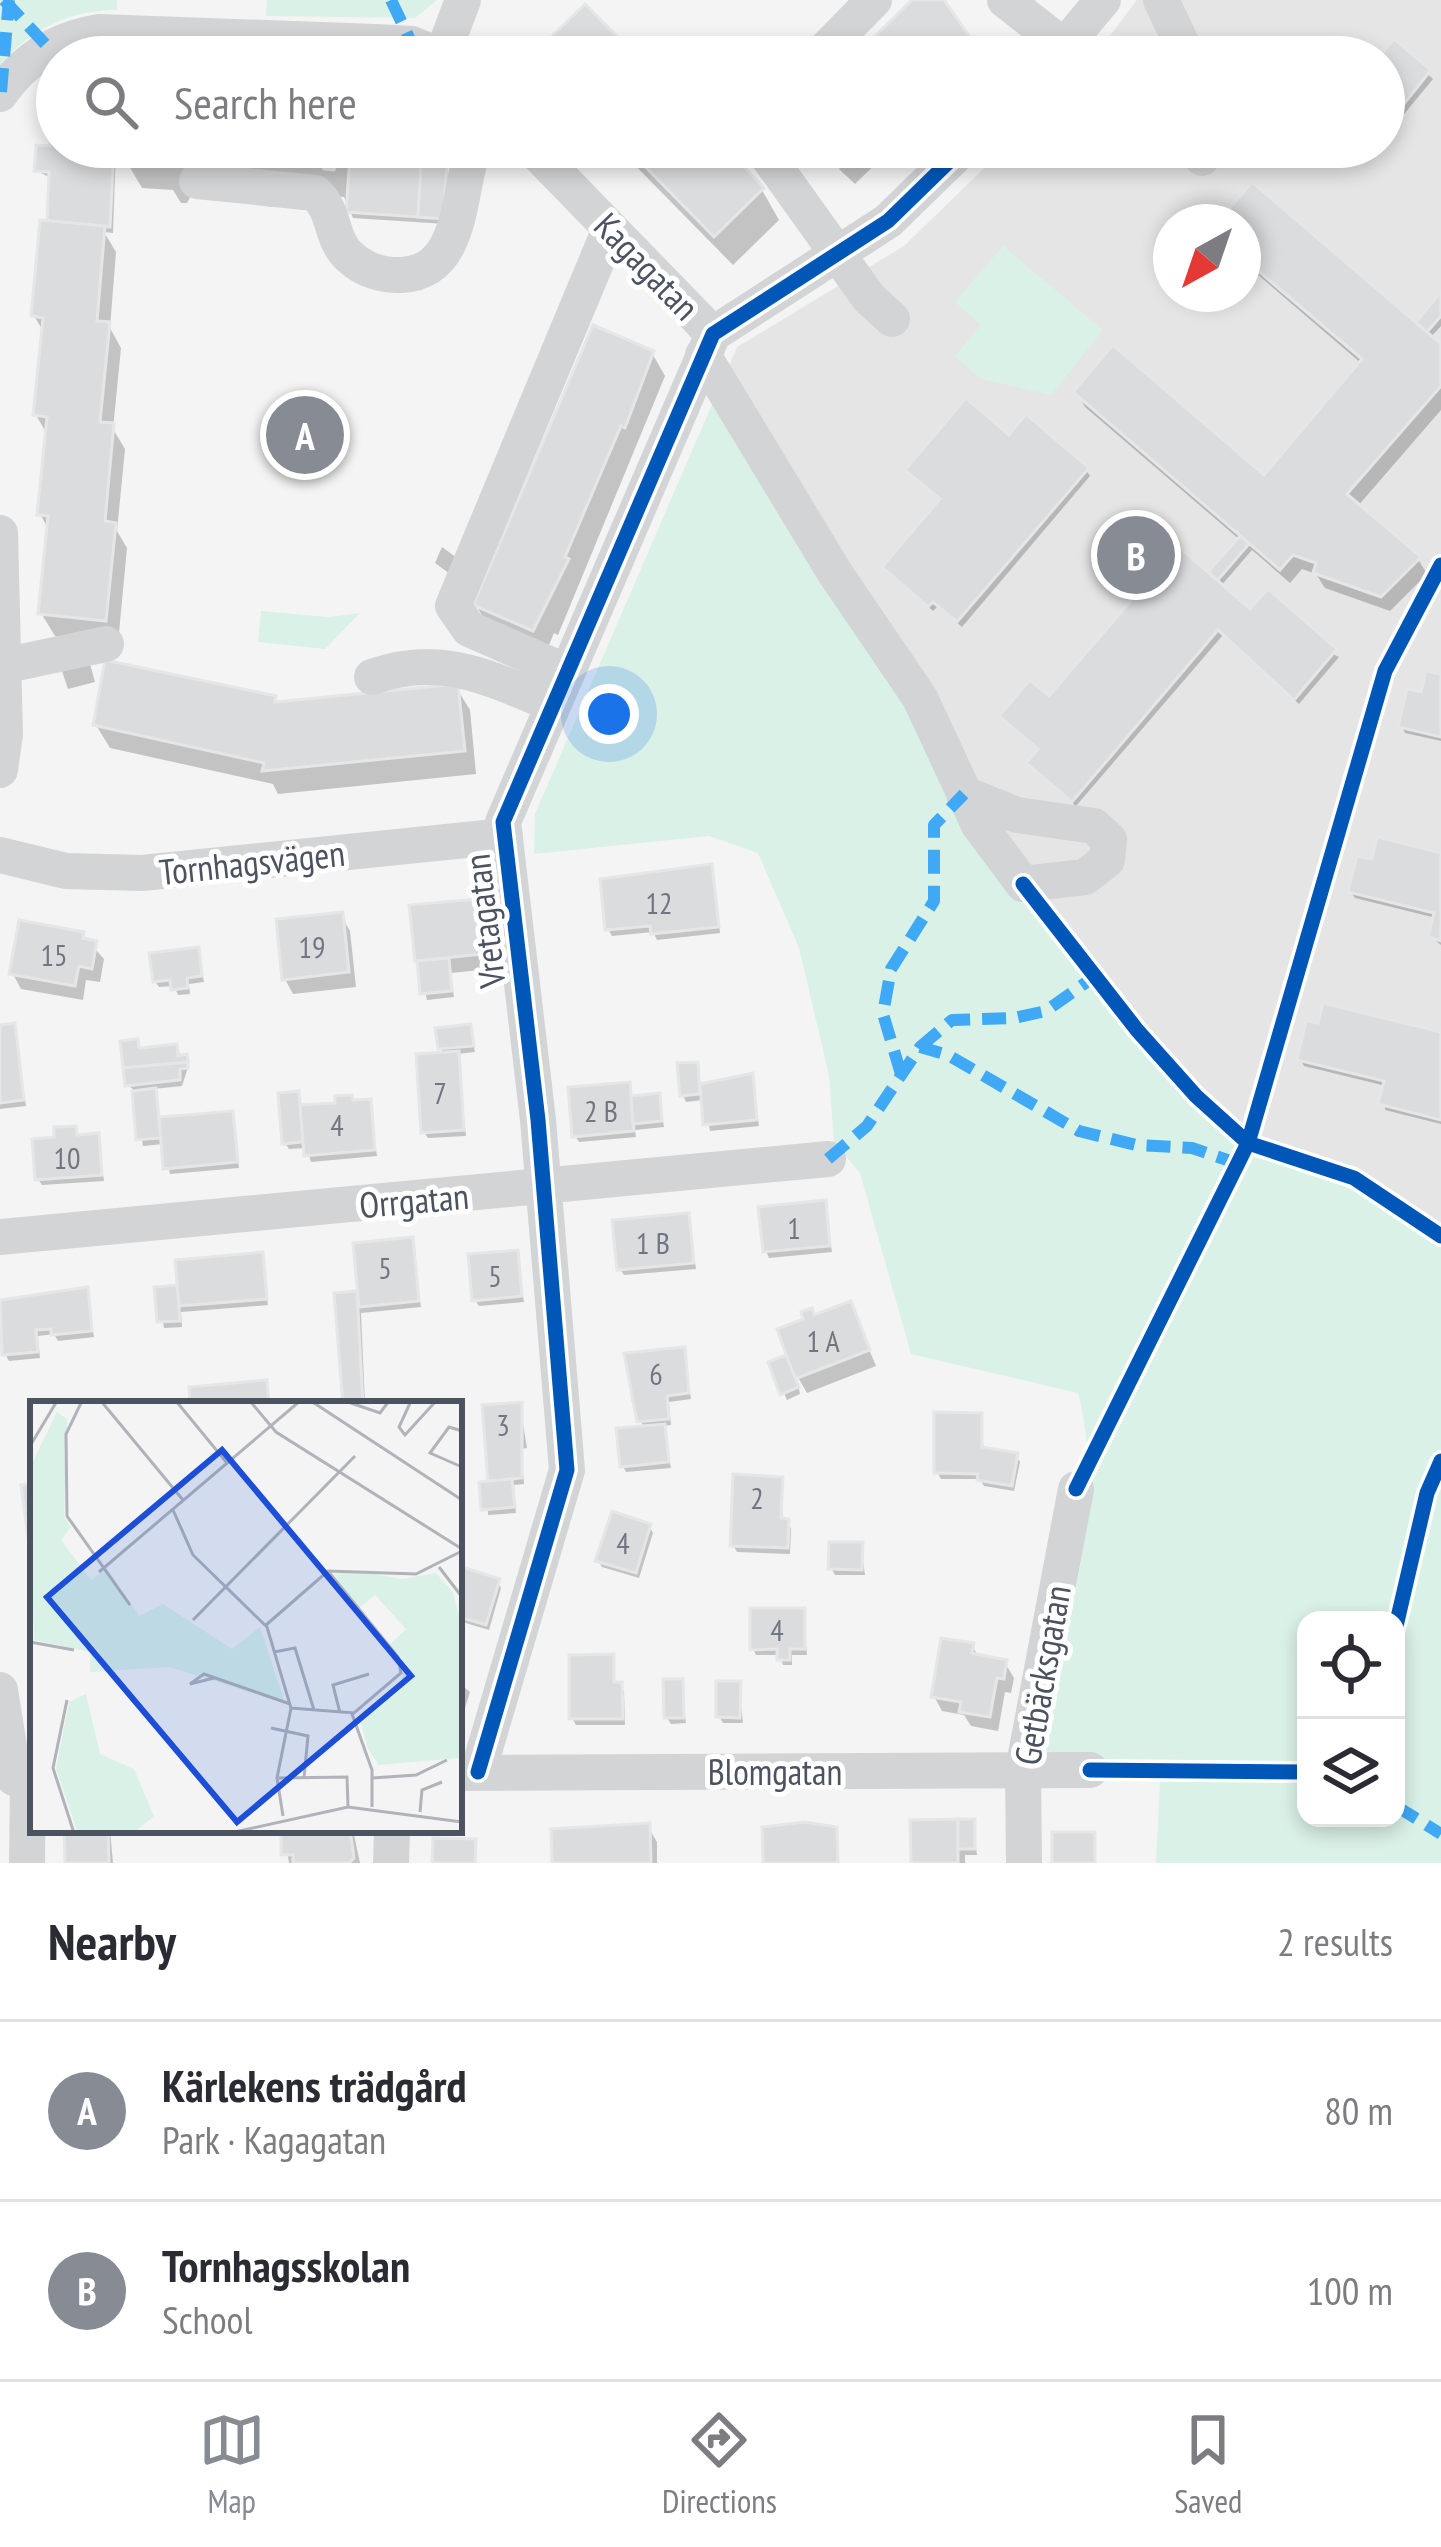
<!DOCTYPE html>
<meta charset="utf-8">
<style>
body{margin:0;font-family:"PT Sans Narrow",sans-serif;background:#f7f7f7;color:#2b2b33}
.controls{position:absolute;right:36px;bottom:36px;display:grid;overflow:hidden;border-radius:24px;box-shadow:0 6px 18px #0003}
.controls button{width:108px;height:108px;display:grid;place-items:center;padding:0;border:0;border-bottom:3px solid #e1e1e2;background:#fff;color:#2b2b33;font:60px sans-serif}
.compass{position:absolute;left:1153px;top:204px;width:108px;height:108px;border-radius:50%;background:#fff;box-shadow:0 6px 18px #0003;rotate:220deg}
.you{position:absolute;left:609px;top:714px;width:42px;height:42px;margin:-30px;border:9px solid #fff;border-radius:50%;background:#1a73e8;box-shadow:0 0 0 18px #1a73e833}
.badge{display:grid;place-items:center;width:78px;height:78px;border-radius:50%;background:#868b94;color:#fff;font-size:39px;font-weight:700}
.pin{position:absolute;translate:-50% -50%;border:6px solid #fff;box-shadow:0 3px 12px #0006}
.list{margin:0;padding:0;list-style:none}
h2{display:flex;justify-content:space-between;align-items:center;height:156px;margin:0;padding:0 48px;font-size:51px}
h2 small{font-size:39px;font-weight:400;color:#7c7c81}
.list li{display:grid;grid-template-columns:78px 1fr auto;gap:36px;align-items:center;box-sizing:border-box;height:180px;padding:0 48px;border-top:3px solid #e1e1e2}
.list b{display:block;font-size:45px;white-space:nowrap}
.list p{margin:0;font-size:39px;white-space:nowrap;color:#7c7c81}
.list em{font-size:39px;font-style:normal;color:#7c7c81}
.icon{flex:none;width:66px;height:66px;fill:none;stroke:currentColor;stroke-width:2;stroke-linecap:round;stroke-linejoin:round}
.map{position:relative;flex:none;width:1441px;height:1863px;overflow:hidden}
.search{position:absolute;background:#fff;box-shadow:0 6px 18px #0003;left:36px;right:36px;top:36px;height:132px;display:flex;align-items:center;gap:30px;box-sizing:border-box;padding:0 42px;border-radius:66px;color:#7c7c81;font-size:45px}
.sheet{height:516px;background:#fff}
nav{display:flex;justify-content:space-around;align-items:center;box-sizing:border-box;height:168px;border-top:3px solid #e1e1e2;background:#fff;font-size:33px;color:#7c7c81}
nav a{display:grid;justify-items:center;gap:6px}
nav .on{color:#868b94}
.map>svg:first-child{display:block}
</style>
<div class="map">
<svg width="1441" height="1863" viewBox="0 0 1441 1863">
<rect width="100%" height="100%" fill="#f4f4f4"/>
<path fill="#e6e5e6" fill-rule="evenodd" d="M 1137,0 L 1441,0 L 1441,1239 L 1343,1179 L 1250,1140 L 1139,1027 L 992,837 L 723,379 L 737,347 L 904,246 L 1006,147 L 1384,147 L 1384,57 L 1094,57 ZM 1171,222 L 1243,222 L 1243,294 L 1171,294 Z"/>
<g fill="#daf1e7" fill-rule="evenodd">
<path d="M 0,0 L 117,0 L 117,10 C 70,10 31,29 0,64 Z"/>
<polygon points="267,0 437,0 415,18 266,16"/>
<polygon points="1003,246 1103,330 1051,395 981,379 955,356 981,325 955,302"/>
<path d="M 723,379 L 992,837 L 1139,1027 L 1250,1140 L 1343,1179 L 1441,1239 L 1441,1863 L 1156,1863 L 1161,1760 L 1038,1760 C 1061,1645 1109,1508 1078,1393 L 911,1354 L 860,1173 L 834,1142 L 829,1075 L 799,948 L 758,853 L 709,836 L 534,854 L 535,814 ZM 1306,1620 L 1396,1620 L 1396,1818 L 1306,1818 Z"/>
<polygon points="261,611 328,617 360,613 325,649 258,642"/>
</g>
<g fill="#0003">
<polygon points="969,37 978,57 952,57 969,40"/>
<polygon points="1394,44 1433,79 1400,119 1384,105 1383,57"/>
<polygon points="57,95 57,147 116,147 113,233 104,232 116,252 110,328 121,348 113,429 125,449 117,531 127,548 118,643 55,636 41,613 49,530 40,514 48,436 36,415 45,334 34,316 51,178 37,171 53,149"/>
<polygon points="118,147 421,150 424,168 445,169 449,175 446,224 353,218 344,197 280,194 280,203 271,207 194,190 187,203 181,203 173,190 142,188"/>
<polygon points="617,147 720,147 762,190 779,220 733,265"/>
<polygon points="818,147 853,147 835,164"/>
<polygon points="861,147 893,147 855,184 839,169"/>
<polygon points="1252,186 1427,333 1420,322 1441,297 1441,326 1430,338 1441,347 1441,410 1357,507 1418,559 1427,574 1390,611 1325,588 1316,574 1302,569 1290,583 1252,550 1220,587 1251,613 1339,657 1299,704 1223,635 1076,806 1033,770 1029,764 1040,751 1002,716 1049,700 1208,576 1240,540 1085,407 1077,392 1264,479 1362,364 1243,262 1243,222 1222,222"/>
<polygon points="652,353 665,376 558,635 554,633 546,652 489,628 476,605"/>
<polygon points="1010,439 1086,470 1090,476 962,627 938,606 933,611 886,568 942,502 908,470"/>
<polygon points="442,547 457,558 450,574 435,563"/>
<polygon points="90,664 95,682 68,689 60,665"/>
<polygon points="1441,677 1441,741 1405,733 1402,727"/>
<polygon points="456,687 470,710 476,774 278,794 273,784 110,748 96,725 274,699 278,705"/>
<polygon points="1441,856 1441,945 1431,937 1436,918 1355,898 1351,892 1374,863"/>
<polygon points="711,867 720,933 657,940 653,932 612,936 608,929"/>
<polygon points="476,902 485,917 490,969 451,973 454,997 427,1000 418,960"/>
<polygon points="341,916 350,931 356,987 293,994 285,979"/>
<polygon points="82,934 104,959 100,982 86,980 83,1000 21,989 13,974"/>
<polygon points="197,950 204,982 189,984 190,994 178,995 174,986 159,987 155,981"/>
<polygon points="13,1026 26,1106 0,1109 0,1028"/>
<polygon points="470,1028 475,1052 457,1054 466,1136 428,1138 424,1132 445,1055 440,1048"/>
<polygon points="1441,1036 1441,1124 1385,1110 1386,1086 1304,1066 1300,1059"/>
<polygon points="136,1042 140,1048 175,1048 189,1064 182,1086 153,1089 160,1120 232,1114 239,1168 170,1174 164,1144 143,1146 135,1091 128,1085"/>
<polygon points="696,1065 701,1087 752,1076 759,1126 710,1131 704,1100 686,1102 683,1095"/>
<polygon points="628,1085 633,1099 659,1096 664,1127 635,1130 636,1137 579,1142 575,1136"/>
<polygon points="298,1094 302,1108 369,1102 377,1156 311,1162 307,1148 289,1149 285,1143"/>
<polygon points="74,1129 78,1135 98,1136 104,1181 42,1185 38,1179 57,1140"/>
<polygon points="824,1204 832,1252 769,1258 766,1251"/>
<polygon points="688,1216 696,1269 624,1275 620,1269"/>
<polygon points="411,1241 421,1307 361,1313 365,1404 346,1404 338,1296 360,1294"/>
<polygon points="516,1253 524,1302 479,1306 475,1300"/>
<polygon points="261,1255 268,1305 181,1312 182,1327 164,1328 157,1290 181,1287"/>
<polygon points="86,1291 94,1337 58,1341 54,1334 38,1336 40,1358 9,1361 5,1354"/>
<polygon points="850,1304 876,1366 807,1393 796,1374 800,1394 787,1400 772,1364 790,1356 814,1318"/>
<polygon points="683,1350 691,1399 669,1402 671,1425 663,1426 671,1468 626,1472 623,1466 644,1428 631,1399 627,1356"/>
<polygon points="520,1405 527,1448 521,1449 524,1484 514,1485 516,1513 488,1515 485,1408"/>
<polygon points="980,1415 984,1451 1016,1456 1020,1462 1014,1491 984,1486 980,1479 941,1479 937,1472"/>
<polygon points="781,1479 783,1521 791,1528 790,1554 737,1552 733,1545"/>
<polygon points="649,1526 653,1533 639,1578 602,1567 598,1560"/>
<polygon points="861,1545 865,1575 835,1575 831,1568"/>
<polygon points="459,1569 498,1582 501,1588 489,1630 459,1621"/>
<polygon points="803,1611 807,1655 792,1655 792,1665 783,1665 780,1655 756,1655 753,1649"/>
<polygon points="972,1646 979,1657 1005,1663 1014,1678 1011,1693 1005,1692 998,1731 971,1726 964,1715 942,1711 934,1696"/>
<polygon points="612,1657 616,1685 624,1691 625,1725 576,1725 572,1718"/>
<polygon points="681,1682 686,1723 671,1724 667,1718"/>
<polygon points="459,1683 470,1692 459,1728"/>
<polygon points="739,1684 743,1723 723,1723 719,1716"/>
<polygon points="973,1822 977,1855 965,1855 965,1863 914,1863"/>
<polygon points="648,1827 657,1842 657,1863 555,1863"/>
<polygon points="67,1830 110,1830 113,1863 68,1863"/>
<polygon points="284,1830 353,1830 360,1863 289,1863"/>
</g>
<g fill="#dbdcde" stroke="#e5e6e7" stroke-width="3">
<polygon points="912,0 944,0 969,36 948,57 854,57"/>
<polygon points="585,4 637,57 538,57 535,53"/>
<polygon points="1394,39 1431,70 1396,114 1384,105 1384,57 1379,57"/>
<polygon points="53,92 57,92 57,147 114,147 110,227 47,221 49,172 34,171 36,145 50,146"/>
<polygon points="137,147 377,147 377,157 341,155 334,170 324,169 318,155 257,152 257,160 244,166 233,159 234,151 170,148 169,156 157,161 146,155 146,147"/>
<polygon points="377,147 423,147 418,217 346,212 350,156 377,157"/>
<polygon points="626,147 725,147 764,188 714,237"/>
<polygon points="421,165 447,166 443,219 418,217"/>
<polygon points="1252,182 1441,344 1441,386 1347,494 1421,557 1381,597 1313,573 1316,563 1293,555 1280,570 1073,392 1113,345 1264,475 1362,359 1243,258 1243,222 1218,222"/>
<polygon points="40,220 105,226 97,321 110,322 100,422 114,423 105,521 116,523 106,621 38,614 48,516 37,515 47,417 33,415 43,318 31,316"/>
<polygon points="1441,292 1441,316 1427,332 1416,322"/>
<polygon points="593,325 654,351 625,428 621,426 565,557 569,559 533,631 473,605"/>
<polygon points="966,398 1009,435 1026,414 1089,468 957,622 933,602 928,607 882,567 940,499 905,470"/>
<polygon points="1240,536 1249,544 1217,581 1208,572"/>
<polygon points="1178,546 1250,609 1268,589 1337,649 1294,700 1218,630 1072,802 1026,763 1038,749 999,716 1030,680 1049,696"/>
<polygon points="105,660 276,696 275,702 458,684 465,751 262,771 264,763 93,725"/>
<polygon points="1426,671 1441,674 1441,737 1398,727 1407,689 1421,692"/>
<polygon points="1377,837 1441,853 1441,941 1428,937 1434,913 1348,892 1357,856 1372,859"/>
<polygon points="712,864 719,927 651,934 650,926 605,930 600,879"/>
<polygon points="478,899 483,954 415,961 409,905"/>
<polygon points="343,912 349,972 282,980 276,919"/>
<polygon points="19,920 84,932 83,938 97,941 92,969 79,966 75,986 9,974"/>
<polygon points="199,947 202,976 187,978 188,988 171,990 170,980 153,982 149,953"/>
<polygon points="449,958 452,991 420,994 417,961"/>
<polygon points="1323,1003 1441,1032 1441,1120 1378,1104 1384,1081 1297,1060 1306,1021 1318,1023"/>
<polygon points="15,1023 24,1100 0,1103 0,1025"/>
<polygon points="471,1024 474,1046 438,1049 435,1028"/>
<polygon points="138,1039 139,1048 177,1044 178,1056 187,1054 188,1062 123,1068 120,1041"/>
<polygon points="459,1051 464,1130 421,1133 416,1054"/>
<polygon points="188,1062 188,1068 180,1069 180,1080 125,1086 123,1068"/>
<polygon points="698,1062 700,1094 680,1096 677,1063"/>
<polygon points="753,1073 757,1120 703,1125 700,1084"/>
<polygon points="630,1082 634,1131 572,1137 568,1087"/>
<polygon points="156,1088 161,1138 136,1140 132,1091"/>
<polygon points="299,1091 303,1142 282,1144 278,1093"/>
<polygon points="660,1093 662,1121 633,1124 631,1096"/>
<polygon points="352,1095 353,1100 371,1099 375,1150 304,1156 300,1105 335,1103 335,1096"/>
<polygon points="233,1111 238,1162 163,1169 159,1117"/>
<polygon points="76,1126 77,1135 99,1133 102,1175 35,1180 32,1139 54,1137 54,1127"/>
<polygon points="826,1200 830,1246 763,1252 758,1207"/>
<polygon points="689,1213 694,1263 617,1270 612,1220"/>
<polygon points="413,1237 419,1301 359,1307 353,1243"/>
<polygon points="518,1250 522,1296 472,1301 468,1254"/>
<polygon points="263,1252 267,1299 179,1306 175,1260"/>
<polygon points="177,1285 180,1321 157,1322 154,1287"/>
<polygon points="88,1287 92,1331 51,1335 51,1329 36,1330 38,1352 2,1355 0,1300"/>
<polygon points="357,1291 363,1404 343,1404 334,1293"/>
<polygon points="851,1301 870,1350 795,1379 777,1329 803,1319 801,1312 812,1308 814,1315"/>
<polygon points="685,1347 689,1393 667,1396 669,1419 637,1422 624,1353"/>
<polygon points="786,1355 799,1387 780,1395 768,1362"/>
<polygon points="267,1380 269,1404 190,1404 189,1387"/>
<polygon points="522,1402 522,1478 488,1481 482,1405"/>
<polygon points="934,1412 982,1413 982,1447 1018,1453 1012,1486 977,1480 978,1474 934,1473"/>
<polygon points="665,1424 669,1462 620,1467 616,1428"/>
<polygon points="733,1474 783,1477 781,1518 789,1519 788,1548 730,1546"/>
<polygon points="512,1479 515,1507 481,1510 479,1482"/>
<polygon points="33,1483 33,1536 28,1537 21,1485"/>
<polygon points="612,1511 651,1524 636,1573 595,1561"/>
<polygon points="829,1542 863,1542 862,1570 828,1569"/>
<polygon points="459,1566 500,1579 486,1625 459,1617"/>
<polygon points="750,1608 805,1608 805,1649 790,1649 790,1660 777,1660 777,1649 750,1650"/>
<polygon points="941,1638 974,1643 972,1653 1007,1660 1004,1679 997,1678 990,1717 959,1712 961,1702 931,1697"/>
<polygon points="614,1654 614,1682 622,1682 623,1719 569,1719 569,1655"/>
<polygon points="663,1679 683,1679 684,1718 664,1718"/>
<polygon points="716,1681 741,1681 740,1718 716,1717"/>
<polygon points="958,1819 958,1863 911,1863 910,1820"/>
<rect x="958" y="1819" width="17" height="30"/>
<polygon points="805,1822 837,1827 838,1863 763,1863 762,1827"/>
<polygon points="650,1823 651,1863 552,1863 551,1829"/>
<polygon points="64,1830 108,1830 109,1863 65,1863"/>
<polygon points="281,1830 350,1830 354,1858 349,1863 293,1863 293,1855 281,1855"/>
<rect x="1052" y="1832" width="43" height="31"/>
<polygon points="433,1838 476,1839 475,1863 432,1863"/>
</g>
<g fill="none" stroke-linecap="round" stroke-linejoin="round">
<g stroke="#d2d4d6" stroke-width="36">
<polyline points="1005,0 1065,47"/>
<polyline points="1161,0 1188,57"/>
<polyline points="442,56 463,0"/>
<polyline points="818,57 874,0"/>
<polyline points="1055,57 1103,0"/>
<path d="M 0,94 C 24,59 57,39 99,32 L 375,42 L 412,44 L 443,57"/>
<polyline points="531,147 713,334"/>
<polyline points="761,147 869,298 892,319"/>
<polyline points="1201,147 1202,158"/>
<path d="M 197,181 L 315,193 C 336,211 330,240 350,257 C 364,270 383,276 402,275 C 465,271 457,190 474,147"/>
<polyline points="703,355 835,573 920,698 979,825 1023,884 1085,877 1107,860 1109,840 1094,826 1017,815 964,794"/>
<polyline points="0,533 5,734 0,770"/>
<polyline points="3,666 106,644"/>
<polyline points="567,672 469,629 453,606 610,229"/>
<path d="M 372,677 C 440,652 489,678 553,704"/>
<polyline points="0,855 66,871 142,873 505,836"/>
<polyline points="0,1237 828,1159"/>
<polyline points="0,1690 14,1778"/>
<polyline points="478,1772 567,1470 538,1120 503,822 713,334 888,221 964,147"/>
<polyline points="459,1773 1090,1770"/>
<polyline points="27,1863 28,1777"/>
<polyline points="391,1863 392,1830"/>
<polyline points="1024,1863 1023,1770 1076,1489"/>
</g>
<g stroke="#3fa9f5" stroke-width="12" stroke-dasharray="24 12" stroke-linecap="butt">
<polyline points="4,0 49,48"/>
<polyline points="391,0 412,44"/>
<polyline points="1,92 9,0"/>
<polyline points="920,1047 952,1020 1014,1018 1046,1011 1095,976"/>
<polyline points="901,1074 883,1014 891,969 934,901 934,825 964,794"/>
<polyline points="828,1159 867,1126 920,1047 948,1055 1079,1131 1136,1145 1192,1148 1239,1164"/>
<polyline points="1396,1806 1441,1834"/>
</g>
<g stroke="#fff" stroke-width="22">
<g id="cycleway">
<polyline points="1023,884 1137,1030 1196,1096 1248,1143 1354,1178 1441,1236"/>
<polyline points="1076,1489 1248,1143 1385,671 1441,565"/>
<polyline points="1396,1626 1427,1493 1441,1461"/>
<polyline points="1090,1770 1306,1772"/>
<polyline points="478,1772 567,1470 538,1120 503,822 713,334 888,221 964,147"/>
</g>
</g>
<use href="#cycleway" stroke="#0057b8" stroke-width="15"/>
</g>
<g text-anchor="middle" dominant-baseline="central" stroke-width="10" stroke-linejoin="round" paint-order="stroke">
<g font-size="30" fill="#707681">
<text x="659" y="902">12</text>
<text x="312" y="946">19</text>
<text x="54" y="954">15</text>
<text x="440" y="1092">7</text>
<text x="601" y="1110">2 B</text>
<text x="337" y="1124">4</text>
<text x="67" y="1157">10</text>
<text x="794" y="1227">1</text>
<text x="653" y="1242">1 B</text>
<text x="385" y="1267">5</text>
<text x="495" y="1275">5</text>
<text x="823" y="1340">1 A</text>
<text x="656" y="1373">6</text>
<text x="503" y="1424">3</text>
<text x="757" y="1497">2</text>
<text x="623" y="1542">4</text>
<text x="777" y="1629">4</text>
</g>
<g font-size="36" fill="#4b5260" stroke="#fff">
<text transform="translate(647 266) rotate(46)">Kagagatan</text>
<text transform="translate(252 862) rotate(-6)">Tornhagsvägen</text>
<text transform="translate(484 921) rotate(-97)">Vretagatan</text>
<text transform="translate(414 1200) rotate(-5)">Orrgatan</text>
<text transform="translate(1042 1675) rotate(-80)">Getbäcksgatan</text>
<text x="775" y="1771">Blomgatan</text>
</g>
</g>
<g transform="translate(30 1401)">
<rect width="432" height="432" fill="#f4f4f4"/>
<path d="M 27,11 L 37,18 L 34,115 L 41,126 L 31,139 L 61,179 L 77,167 L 109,215 L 133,203 L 202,248 L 230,226 L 255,302 L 139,266 L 60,271 L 60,251 L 4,239 L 0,67 ZM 328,170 L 372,178 L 406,172 L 423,191 L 432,228 L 429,357 L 349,364 L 338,348 L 329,315 L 369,290 L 375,264 L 360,243 L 376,228 L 345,194 L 328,208 L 304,173 ZM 56,293 L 70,353 L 104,368 L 124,415 L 103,432 L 47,429 L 26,368 L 39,301 Z" fill="#daf1e7"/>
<path fill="none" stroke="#b0b3b9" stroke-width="3" d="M 52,0 L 36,33 L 37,115 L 100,204M 71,0 L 153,99M 146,0 L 197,62M 220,0 L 246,31 L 432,148M 281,0 L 432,99M 315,0 L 350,12 L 359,0M 381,0 L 369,26 L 375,34 L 406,0M 432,30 L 419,26 L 400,52 L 432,66M 0,45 L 27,0M 143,109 L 163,154 L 237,226 L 261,307 L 247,377 L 253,415M 409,166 L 432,196M 69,171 L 270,0M 163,219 L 325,55M 236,224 L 298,170 L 386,173 L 432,150M 0,241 L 44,249M 244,251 L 265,247 L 284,309M 184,277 L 160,283 L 174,273 L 260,303M 37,299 L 23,367 L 44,432M 261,307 L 324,312 L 371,272 L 368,256 L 298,170M 310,312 L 303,284 L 339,273M 322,313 L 342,369 L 342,406M 241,327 L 278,335 L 274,377M 249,377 L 317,376 L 318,406M 342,377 L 386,374 L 417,359M 390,411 L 392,389 L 412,381M 200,432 L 318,406 L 432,421"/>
<path fill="#1d4ed8" fill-opacity="0.15" stroke="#1d4ed8" stroke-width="6" d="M 192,49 L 381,275 L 207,421 L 17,196 Z"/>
<rect width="432" height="432" fill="none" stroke="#4b5260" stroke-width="6"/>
</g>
</svg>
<div class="controls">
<button><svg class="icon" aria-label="locate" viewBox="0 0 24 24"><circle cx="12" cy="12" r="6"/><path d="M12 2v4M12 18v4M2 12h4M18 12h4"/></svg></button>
<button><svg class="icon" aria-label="layers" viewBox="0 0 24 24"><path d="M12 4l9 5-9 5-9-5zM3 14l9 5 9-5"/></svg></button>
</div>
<svg class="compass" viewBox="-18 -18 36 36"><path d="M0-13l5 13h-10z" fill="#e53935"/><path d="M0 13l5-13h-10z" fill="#7c7c81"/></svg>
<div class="you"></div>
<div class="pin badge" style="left:305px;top:435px">A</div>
<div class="pin badge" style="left:1136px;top:555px">B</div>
<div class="search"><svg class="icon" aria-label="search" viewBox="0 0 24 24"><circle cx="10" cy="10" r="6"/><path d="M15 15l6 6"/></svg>Search here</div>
</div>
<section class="sheet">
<h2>Nearby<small>2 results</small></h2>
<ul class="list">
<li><span class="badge">A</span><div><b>Kärlekens trädgård</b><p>Park · Kagagatan</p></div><em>80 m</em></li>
<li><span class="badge">B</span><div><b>Tornhagsskolan</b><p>School</p></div><em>100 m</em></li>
</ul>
</section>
<nav>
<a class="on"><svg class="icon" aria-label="map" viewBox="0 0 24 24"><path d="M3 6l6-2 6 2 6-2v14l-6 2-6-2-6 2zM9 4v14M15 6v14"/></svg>Map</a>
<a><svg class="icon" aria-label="directions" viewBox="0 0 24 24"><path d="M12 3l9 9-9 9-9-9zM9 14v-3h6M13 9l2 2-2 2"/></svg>Directions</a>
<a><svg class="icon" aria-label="saved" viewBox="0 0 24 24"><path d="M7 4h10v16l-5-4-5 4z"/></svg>Saved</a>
</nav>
